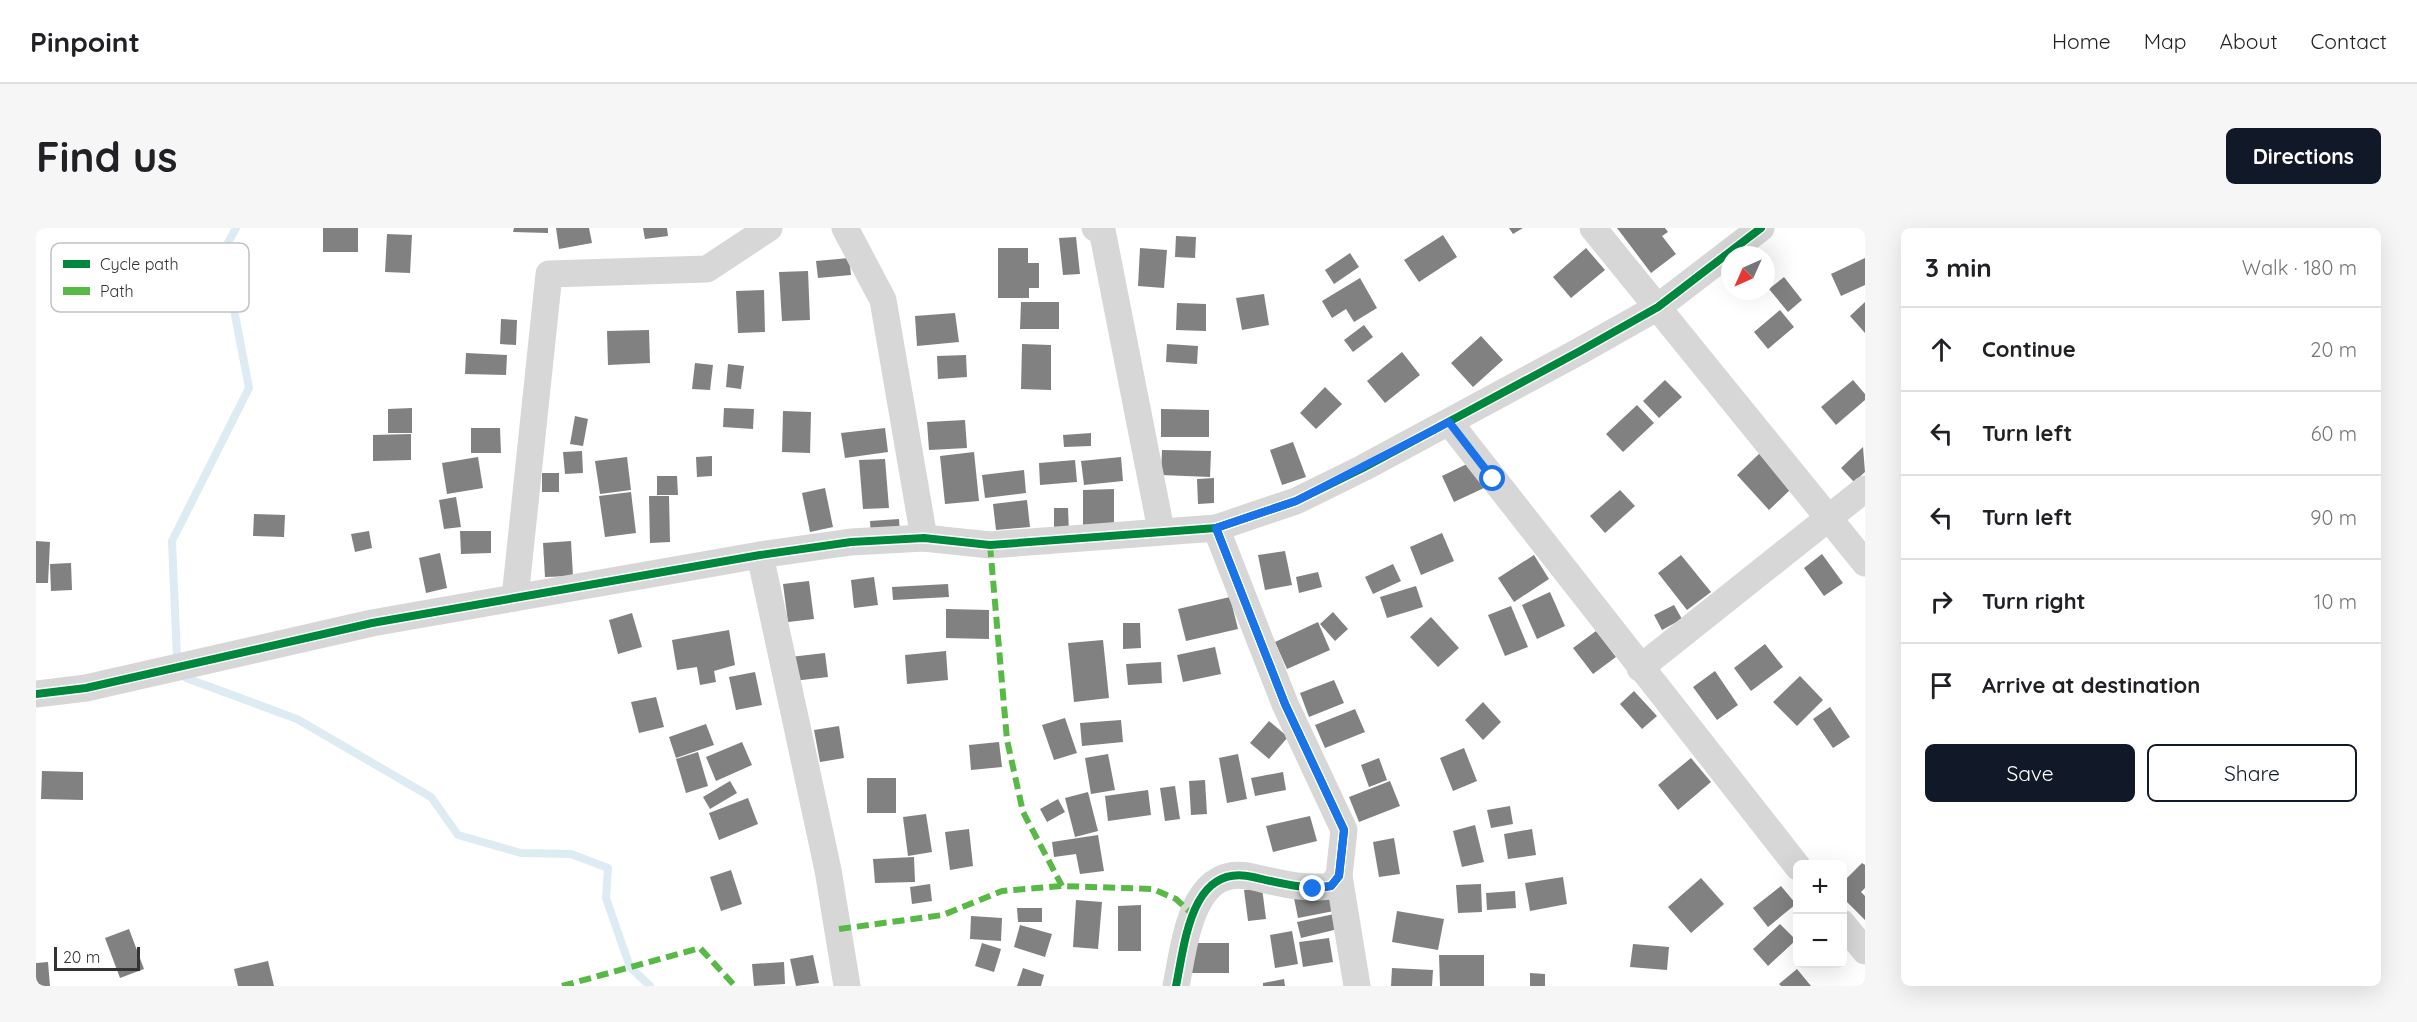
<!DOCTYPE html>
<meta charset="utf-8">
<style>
body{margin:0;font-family:Quicksand,sans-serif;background:#f6f6f6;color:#202124}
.controls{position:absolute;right:18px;bottom:18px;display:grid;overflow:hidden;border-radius:9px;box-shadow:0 6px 24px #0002}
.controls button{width:54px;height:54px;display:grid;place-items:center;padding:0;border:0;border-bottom:2px solid #e0e0e0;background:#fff;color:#202124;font:30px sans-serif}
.compass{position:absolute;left:1685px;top:18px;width:54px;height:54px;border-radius:50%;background:#fff;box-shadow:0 6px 24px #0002;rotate:225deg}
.scale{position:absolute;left:18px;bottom:15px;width:86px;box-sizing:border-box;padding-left:6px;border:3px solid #333;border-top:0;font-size:16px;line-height:21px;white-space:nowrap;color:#333;-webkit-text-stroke:4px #fff;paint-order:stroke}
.stop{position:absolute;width:18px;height:18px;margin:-14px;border:4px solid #1a73e8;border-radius:50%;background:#fff}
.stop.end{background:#1a73e8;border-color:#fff;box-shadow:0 2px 6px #0008}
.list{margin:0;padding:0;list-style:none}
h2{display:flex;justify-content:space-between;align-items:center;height:78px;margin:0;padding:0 24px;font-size:26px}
h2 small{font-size:20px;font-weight:400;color:#757577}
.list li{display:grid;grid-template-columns:39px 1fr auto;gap:18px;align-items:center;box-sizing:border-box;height:84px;padding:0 24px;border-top:2px solid #e0e0e0}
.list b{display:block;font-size:22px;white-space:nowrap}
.list em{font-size:20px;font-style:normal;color:#757577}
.actions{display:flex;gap:12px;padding:18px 24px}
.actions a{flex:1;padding:14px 0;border:2px solid #111827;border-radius:9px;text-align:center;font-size:21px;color:#111827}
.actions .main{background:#111827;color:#fff}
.icon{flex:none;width:33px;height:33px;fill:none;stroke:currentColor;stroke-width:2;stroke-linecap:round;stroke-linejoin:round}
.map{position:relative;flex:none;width:1829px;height:758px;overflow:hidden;border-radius:9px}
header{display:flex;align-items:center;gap:36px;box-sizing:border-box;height:84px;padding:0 30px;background:#fff;border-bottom:2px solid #e0e0e0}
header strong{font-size:28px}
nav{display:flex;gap:33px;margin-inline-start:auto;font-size:21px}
.intro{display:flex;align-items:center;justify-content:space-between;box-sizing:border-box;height:144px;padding:0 36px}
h1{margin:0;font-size:42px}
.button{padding:15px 27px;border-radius:9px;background:#111827;color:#fff;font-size:21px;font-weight:700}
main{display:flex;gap:36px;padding:0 36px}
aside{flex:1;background:#fff;border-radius:9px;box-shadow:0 6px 24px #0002}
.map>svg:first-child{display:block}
</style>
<header>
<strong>Pinpoint</strong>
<nav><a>Home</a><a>Map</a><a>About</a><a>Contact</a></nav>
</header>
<div class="intro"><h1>Find us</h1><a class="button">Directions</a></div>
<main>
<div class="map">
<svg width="1829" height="758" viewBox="0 0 1829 758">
<rect width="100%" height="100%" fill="#fff"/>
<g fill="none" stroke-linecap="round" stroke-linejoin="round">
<polyline stroke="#ddebf3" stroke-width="8" points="200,0 187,24 213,160 136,313 141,430 150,450 261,491 395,569 422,607 485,625 535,626 572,640 570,670 594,739 614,758"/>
</g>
<g fill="#818181">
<rect x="287" y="0" width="35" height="24"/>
<polygon points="478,0 512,0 512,5 477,4"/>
<polygon points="520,0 553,0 556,15 523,21"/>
<polygon points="607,0 631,0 632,8 609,11"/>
<polygon points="1473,0 1487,0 1477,6"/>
<polygon points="1581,0 1629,0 1632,4 1626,8 1640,26 1615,45"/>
<polygon points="351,6 376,7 374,45 349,44"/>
<polygon points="1407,7 1421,29 1383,54 1368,32"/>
<polygon points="1140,8 1160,9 1159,30 1139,29"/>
<polygon points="1040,9 1044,46 1027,47 1023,10"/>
<polygon points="962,20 992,20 992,35 1003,35 1003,60 993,60 993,70 962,70"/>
<polygon points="1104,20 1131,22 1128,60 1102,58"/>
<polygon points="1550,20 1569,42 1535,70 1517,49"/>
<polygon points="1314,25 1323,39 1298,56 1289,42"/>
<polygon points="813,30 815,47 782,50 780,33"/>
<polygon points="1829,30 1829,57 1805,68 1795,46"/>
<polygon points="772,43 774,92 746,93 743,44"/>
<polygon points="1748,49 1766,72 1752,84 1733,61"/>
<polygon points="1324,50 1341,80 1318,94 1310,81 1296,90 1286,73"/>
<polygon points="728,62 729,104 702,105 700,63"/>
<polygon points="1228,66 1233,97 1206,102 1200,70"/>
<polygon points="985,74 1023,74 1023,101 984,101"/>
<polygon points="1829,74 1829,105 1814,88"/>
<polygon points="1141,75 1170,76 1170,103 1140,102"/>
<polygon points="1744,82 1758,99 1732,121 1718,104"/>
<polygon points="919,85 923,114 881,118 879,88"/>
<polygon points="465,91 481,92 480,117 464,116"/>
<polygon points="1328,97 1337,109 1317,124 1308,112"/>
<polygon points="613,102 614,135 572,137 571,103"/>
<polygon points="1445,108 1467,132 1437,159 1415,135"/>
<polygon points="986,116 1015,117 1015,162 985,161"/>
<polygon points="1131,116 1162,118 1161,136 1130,134"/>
<polygon points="1366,124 1384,147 1349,175 1331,153"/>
<polygon points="430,125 471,127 470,147 429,146"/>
<polygon points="930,127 931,149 902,151 901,128"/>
<polygon points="659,135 677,137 674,162 656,161"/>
<polygon points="692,136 708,138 705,161 690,159"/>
<polygon points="1629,152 1646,169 1623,190 1607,173"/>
<polygon points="1817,152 1829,166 1829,172 1800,197 1785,179"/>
<polygon points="1289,159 1306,176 1280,201 1264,185"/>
<polygon points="1601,177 1618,195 1587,224 1570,206"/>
<polygon points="376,180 376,205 352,205 352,181"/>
<polygon points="688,180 718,181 717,201 687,199"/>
<polygon points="1125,181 1173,182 1173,209 1125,209"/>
<polygon points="747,183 775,184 774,225 746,224"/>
<polygon points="539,188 552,191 547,218 534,216"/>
<polygon points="929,192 931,220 893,222 891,194"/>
<polygon points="435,200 464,200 465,225 435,225"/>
<polygon points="849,200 852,224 809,230 805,205"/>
<polygon points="1055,205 1055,218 1028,219 1027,207"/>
<polygon points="375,206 375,232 337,233 337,207"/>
<polygon points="1257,214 1270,249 1246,257 1234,222"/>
<polygon points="1827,219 1829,244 1818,254 1805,240"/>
<polygon points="1126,222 1175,223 1174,249 1125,247"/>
<polygon points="546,223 547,245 529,246 527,224"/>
<polygon points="938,224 943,273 909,276 904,228"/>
<polygon points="1724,225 1756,260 1733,282 1701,247"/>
<polygon points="676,228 676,248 661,249 660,229"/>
<polygon points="442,229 447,260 411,266 406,235"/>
<polygon points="591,229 595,262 564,266 559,233"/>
<polygon points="1085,229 1087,253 1048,257 1045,233"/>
<polygon points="849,231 853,280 827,281 823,232"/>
<polygon points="1039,232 1041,254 1004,257 1003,235"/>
<polygon points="1435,234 1448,260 1418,274 1406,248"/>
<polygon points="988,242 990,265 949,270 946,247"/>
<rect x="506" y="245" width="17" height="19"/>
<polygon points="621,248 641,248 642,267 621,267"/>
<polygon points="1178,250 1178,275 1162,276 1161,251"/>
<polygon points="789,260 797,299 774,304 766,265"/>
<polygon points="1078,261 1078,297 1047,297 1047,262"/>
<polygon points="1584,262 1599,278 1569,305 1554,288"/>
<polygon points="595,264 600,305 569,309 563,268"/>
<polygon points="613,268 633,268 634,314 614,315"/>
<polygon points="420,269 425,299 408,301 403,272"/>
<polygon points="991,272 994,299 960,302 957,276"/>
<polygon points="1018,280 1032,280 1033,304 1018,304"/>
<polygon points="218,286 249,287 248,309 217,308"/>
<polygon points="863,291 864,306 835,308 834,293"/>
<polygon points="333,303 336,320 319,324 315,306"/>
<polygon points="424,303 455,303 455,325 425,326"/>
<polygon points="1406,305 1418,333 1385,347 1374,319"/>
<polygon points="0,313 14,314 12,355 0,355"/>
<polygon points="535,313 537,348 509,349 507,315"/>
<polygon points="1249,323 1256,357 1229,362 1222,327"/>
<polygon points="404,325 411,360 390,365 383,330"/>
<polygon points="1786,326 1807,355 1788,368 1768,340"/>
<polygon points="1498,327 1513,351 1478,374 1462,350"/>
<polygon points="1645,327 1675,364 1651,382 1622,345"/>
<polygon points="35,335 36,362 15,363 14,336"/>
<polygon points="1357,336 1365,353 1337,366 1329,349"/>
<polygon points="1282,344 1286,359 1263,365 1260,349"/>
<polygon points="838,349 842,377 818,380 815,352"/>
<polygon points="773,353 778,391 752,394 747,356"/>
<polygon points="912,356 913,369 857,372 856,359"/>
<polygon points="1380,358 1387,379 1351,390 1344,369"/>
<polygon points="1514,364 1529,398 1501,411 1486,377"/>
<polygon points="1194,369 1202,401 1150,413 1142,381"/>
<polygon points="1638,377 1646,391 1626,402 1618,387"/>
<polygon points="1475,378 1492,419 1469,428 1452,387"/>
<polygon points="910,381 953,382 953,411 910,410"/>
<polygon points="1297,384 1312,401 1299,413 1284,396"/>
<polygon points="596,385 606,419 582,426 573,392"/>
<polygon points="1395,389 1423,420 1402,439 1374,409"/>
<polygon points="1282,394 1294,422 1251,441 1239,414"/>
<polygon points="1087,395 1104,395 1105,420 1087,421"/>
<polygon points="693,402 699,437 678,443 680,454 664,457 661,439 641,442 636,412"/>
<polygon points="1560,403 1580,429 1557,446 1537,420"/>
<polygon points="1067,412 1073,470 1038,474 1032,415"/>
<polygon points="1729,416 1747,439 1715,463 1698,440"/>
<polygon points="1179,419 1185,446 1147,454 1141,427"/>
<polygon points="910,423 912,452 871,456 869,427"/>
<polygon points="789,425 792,449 757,453 754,429"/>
<polygon points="1125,434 1126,455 1092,457 1090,436"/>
<polygon points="1679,443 1702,477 1681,492 1657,459"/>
<polygon points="719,444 726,477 700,482 693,449"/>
<polygon points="1764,448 1787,472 1761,498 1737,474"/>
<polygon points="1298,452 1308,475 1273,489 1264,465"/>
<polygon points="1598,463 1621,488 1606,501 1584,476"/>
<polygon points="620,469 628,499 603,505 595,474"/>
<polygon points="1447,474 1465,494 1447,512 1429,492"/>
<polygon points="1794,479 1814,509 1797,520 1777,491"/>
<polygon points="1319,481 1329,504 1289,520 1279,497"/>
<polygon points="1029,490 1041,525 1018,532 1006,497"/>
<polygon points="1085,492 1087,514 1046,518 1044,495"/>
<polygon points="1233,493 1252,509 1233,531 1214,515"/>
<polygon points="670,496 678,517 640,530 633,509"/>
<polygon points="803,498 808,530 784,534 778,502"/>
<polygon points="706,514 716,537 680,553 670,529"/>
<polygon points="963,514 966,539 935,542 933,517"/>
<polygon points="1428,520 1441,553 1417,563 1404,530"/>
<polygon points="662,524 672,558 650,565 640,531"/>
<polygon points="1072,526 1079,562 1055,566 1049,530"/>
<polygon points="1202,526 1211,571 1191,575 1183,530"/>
<polygon points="1343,530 1351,552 1333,559 1325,537"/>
<polygon points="1655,530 1675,554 1642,582 1622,557"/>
<polygon points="6,543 47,544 47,572 5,571"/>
<polygon points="1247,544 1250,562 1219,568 1215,550"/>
<rect x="831" y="550" width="29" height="35"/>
<polygon points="1169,552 1171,586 1155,587 1153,553"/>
<polygon points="694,553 701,565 674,581 667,569"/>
<polygon points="1354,553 1364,578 1323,594 1313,569"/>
<polygon points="1139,558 1144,591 1129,593 1124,560"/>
<polygon points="1112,562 1115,587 1072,593 1069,568"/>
<polygon points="1052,564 1062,603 1039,609 1029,570"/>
<polygon points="712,570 722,596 683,612 673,585"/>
<polygon points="1022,571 1029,584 1011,594 1004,581"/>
<polygon points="1474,578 1477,596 1455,600 1451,582"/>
<polygon points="890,586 896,624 872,628 867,589"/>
<polygon points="1274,588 1281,613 1237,624 1230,598"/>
<polygon points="1439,597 1448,634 1426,639 1417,603"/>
<polygon points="933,601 937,638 914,642 909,604"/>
<polygon points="1496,601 1500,627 1472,631 1468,606"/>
<polygon points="1062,607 1068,643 1044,646 1040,626 1018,629 1016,614"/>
<polygon points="1358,610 1364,646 1343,649 1337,614"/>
<polygon points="878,629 879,654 839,655 837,631"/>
<polygon points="1826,635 1829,637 1829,660 1825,664 1829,668 1829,692 1806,669 1806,655"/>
<polygon points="695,642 706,676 685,683 674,649"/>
<polygon points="1527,649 1531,676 1494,683 1489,655"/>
<polygon points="1665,650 1688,676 1655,705 1632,679"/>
<polygon points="894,656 896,673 876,676 874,659"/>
<polygon points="1445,656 1446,684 1422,685 1420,657"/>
<polygon points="1745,658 1760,676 1732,699 1717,680"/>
<polygon points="1226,660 1230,691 1212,693 1208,662"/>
<polygon points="1299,662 1303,682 1262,690 1258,670"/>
<polygon points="1479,663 1480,680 1451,682 1450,665"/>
<polygon points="1040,672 1066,674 1062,721 1037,719"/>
<polygon points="1105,677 1105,723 1082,723 1082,678"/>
<polygon points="981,680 1006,680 1006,694 982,694"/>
<polygon points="1361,683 1408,691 1402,722 1356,714"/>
<polygon points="1298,686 1302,701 1265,710 1261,694"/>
<polygon points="935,688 966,690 965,713 934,711"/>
<polygon points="1744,696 1760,712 1732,738 1717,721"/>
<polygon points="984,697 1016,706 1009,729 978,719"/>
<polygon points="93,701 108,741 84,750 69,710"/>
<polygon points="1256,703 1262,736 1239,740 1234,707"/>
<polygon points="1293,710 1297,734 1267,739 1263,714"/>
<polygon points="946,715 965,721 958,744 939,738"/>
<rect x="1152" y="715" width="41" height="30"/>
<polygon points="1597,716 1633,719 1631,742 1594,739"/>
<polygon points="777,727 783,755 760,758 754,731"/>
<polygon points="1403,727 1448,727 1448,758 1404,758"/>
<polygon points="232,733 238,758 202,758 198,741"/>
<polygon points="12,734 14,758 0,758 0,735"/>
<polygon points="748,734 749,756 718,758 716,736"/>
<polygon points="987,740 1008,747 1005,758 981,758"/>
<polygon points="1356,740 1397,742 1396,758 1355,758"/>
<polygon points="1761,741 1775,758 1745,758 1743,756"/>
<polygon points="1494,745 1509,746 1509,758 1494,758"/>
<polygon points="1248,751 1249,758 1227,758 1227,755"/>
</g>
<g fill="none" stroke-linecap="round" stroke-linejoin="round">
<g stroke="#d7d7d7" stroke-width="27">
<polyline points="809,0 847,72 888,310"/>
<polyline points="1059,0 1066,2 1125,302"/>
<polyline points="1557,0 1829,335"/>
<polyline points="1413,194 1762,639"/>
<polyline points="724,327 792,642 811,758"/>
<polyline points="479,370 513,46 671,41 733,0"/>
<polyline points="1604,440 1829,261"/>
<polyline points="0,466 50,460 336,395 724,327 815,314 888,310 954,317 1180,300 1260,273 1327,240 1544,123 1622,79 1725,0"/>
<polyline points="1303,648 1321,758"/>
<polyline points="1806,695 1829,723"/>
<path d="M 1140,758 C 1149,715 1155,634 1217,649 C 1244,655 1268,662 1295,658 L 1303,648 L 1308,602 L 1249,476 L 1180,300"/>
</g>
<g stroke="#58b947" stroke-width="6" stroke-dasharray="12 6" stroke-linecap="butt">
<polyline points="954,317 971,512 987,584 1026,658"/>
<polyline points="803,701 907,687 966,663 1026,658 1117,661 1140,671 1156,686"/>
<polyline points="526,758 664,720 699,758"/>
</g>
<g stroke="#fff" stroke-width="11">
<g id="cycleway">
<polyline points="0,466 50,460 336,395 724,327 815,314 888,310 954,317 1180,300 1260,273 1327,240 1544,123 1622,79 1725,0"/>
<path d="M 1140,758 C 1149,715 1155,634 1217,649 C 1244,655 1268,662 1295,658 L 1303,648 L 1308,602 L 1249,476 L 1180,300"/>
</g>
</g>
<use href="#cycleway" stroke="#00873e" stroke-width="8"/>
</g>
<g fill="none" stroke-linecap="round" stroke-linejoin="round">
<polyline stroke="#1a73e8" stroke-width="8" points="1277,661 1295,658 1303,648 1308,602 1249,476 1180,300 1260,273 1413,194 1457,251"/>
</g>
<rect x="15" y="15" width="198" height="69" rx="9" fill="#fff" stroke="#c2c2c2" stroke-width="1.5"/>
<rect x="27" y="32" width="27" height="8" fill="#00873e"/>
<rect x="27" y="59" width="27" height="8" fill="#58b947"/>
<g font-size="16" fill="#333">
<text x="64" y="42">Cycle path</text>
<text x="64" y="69">Path</text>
</g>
</svg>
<div class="controls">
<button>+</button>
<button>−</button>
</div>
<svg class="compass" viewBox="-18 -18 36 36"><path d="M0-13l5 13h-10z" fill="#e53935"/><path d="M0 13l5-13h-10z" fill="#757577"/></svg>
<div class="scale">20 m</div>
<div class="stop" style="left:1457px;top:251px"></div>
<div class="stop end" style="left:1277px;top:661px"></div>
</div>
<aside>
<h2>3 min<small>Walk · 180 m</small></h2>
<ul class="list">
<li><svg class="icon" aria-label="ahead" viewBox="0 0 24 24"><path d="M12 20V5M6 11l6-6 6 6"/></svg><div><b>Continue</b></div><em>20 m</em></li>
<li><svg class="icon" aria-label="left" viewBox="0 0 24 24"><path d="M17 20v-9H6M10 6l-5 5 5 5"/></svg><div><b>Turn left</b></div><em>60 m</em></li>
<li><svg class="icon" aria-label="left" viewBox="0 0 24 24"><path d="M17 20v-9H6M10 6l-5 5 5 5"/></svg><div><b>Turn left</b></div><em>90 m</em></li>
<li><svg class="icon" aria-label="right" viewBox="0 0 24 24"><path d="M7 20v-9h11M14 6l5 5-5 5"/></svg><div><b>Turn right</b></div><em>10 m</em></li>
<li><svg class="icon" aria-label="arrive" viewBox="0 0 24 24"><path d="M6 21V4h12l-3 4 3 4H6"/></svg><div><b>Arrive at destination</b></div></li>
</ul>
<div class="actions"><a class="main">Save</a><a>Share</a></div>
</aside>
</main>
